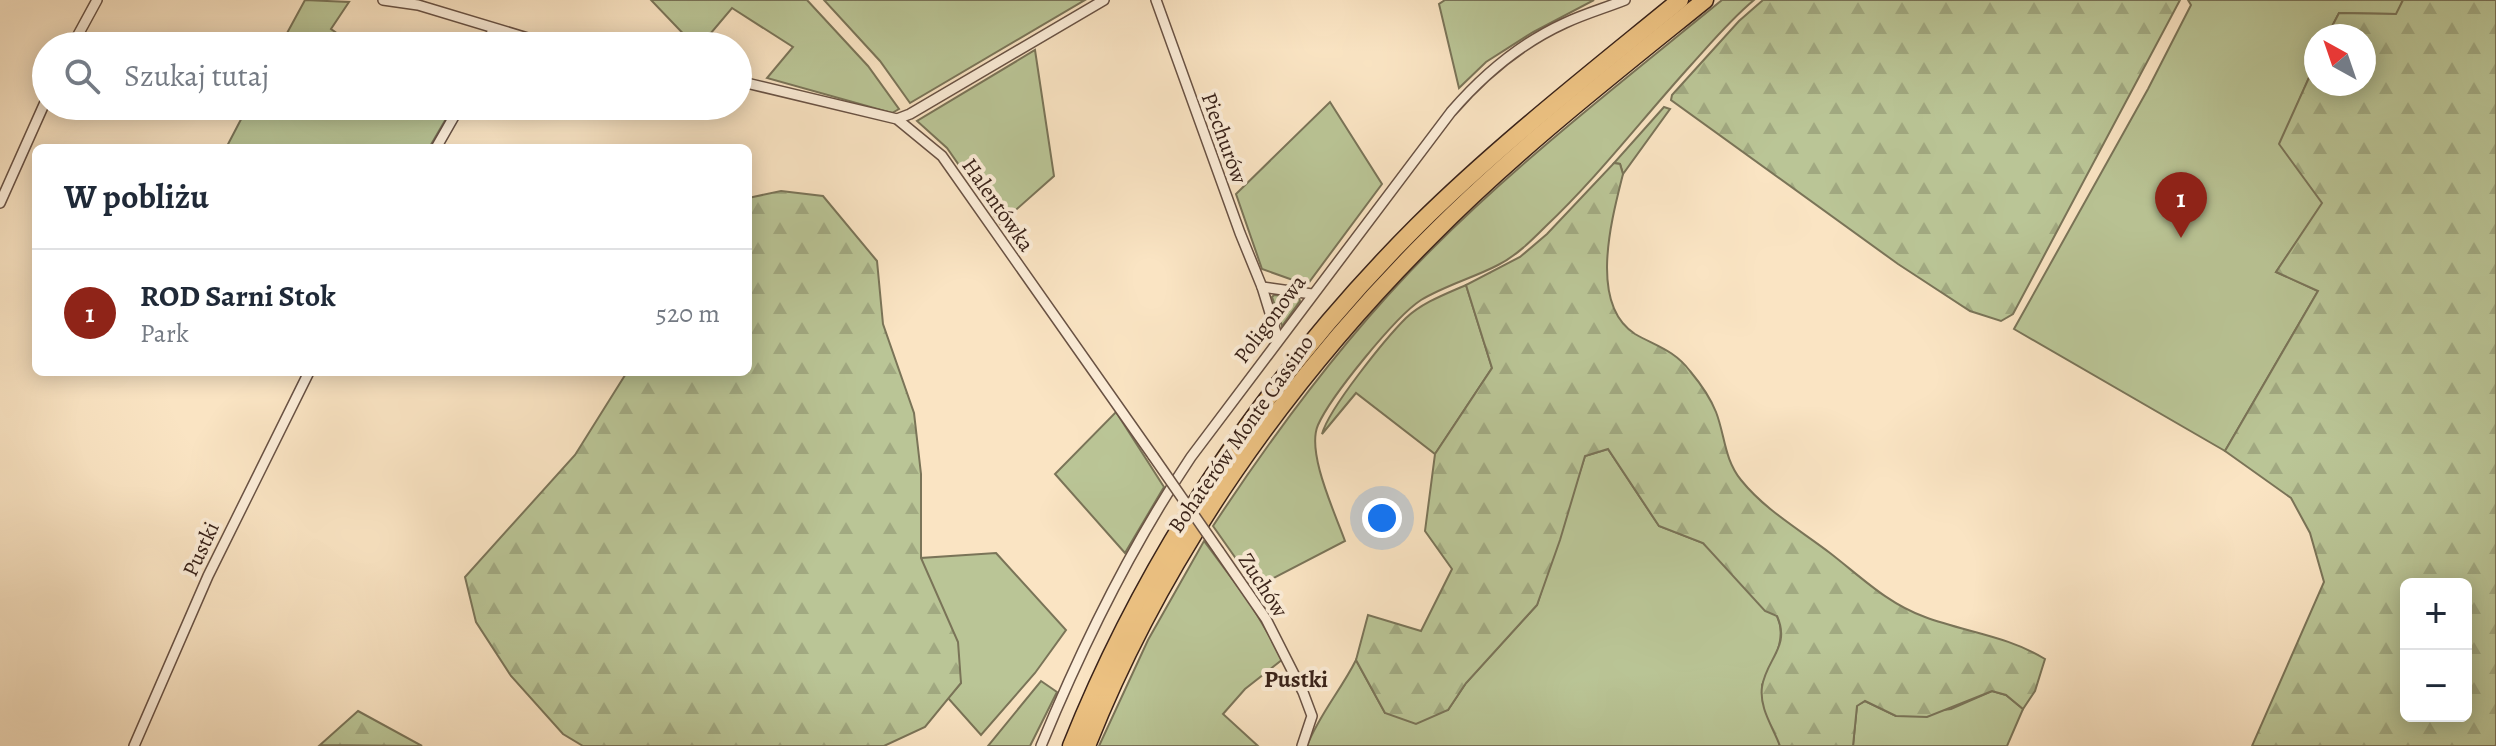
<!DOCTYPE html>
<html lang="pl">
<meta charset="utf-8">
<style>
body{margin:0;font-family:Alegreya,serif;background:#f6f6f7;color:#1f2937}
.controls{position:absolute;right:24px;bottom:24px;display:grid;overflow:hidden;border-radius:12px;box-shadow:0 4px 20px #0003}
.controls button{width:72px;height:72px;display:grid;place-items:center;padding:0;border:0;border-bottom:2px solid #e0e1e3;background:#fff;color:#1f2937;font:40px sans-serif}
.compass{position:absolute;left:2304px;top:24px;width:72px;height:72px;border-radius:50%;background:#fff;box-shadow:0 4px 20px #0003;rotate:320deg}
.you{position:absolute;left:1382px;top:518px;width:28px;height:28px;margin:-20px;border:6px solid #fff;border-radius:50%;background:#1a73e8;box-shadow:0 0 0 12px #1a73e833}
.badge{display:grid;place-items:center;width:52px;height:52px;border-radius:50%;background:#8f2418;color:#fff;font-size:26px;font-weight:700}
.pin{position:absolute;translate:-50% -66px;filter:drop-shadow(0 2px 4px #0008)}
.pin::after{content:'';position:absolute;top:42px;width:28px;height:24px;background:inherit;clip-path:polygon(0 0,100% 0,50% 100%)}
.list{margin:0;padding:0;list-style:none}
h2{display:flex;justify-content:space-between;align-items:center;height:104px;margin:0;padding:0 32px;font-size:34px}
h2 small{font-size:26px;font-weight:400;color:#747a83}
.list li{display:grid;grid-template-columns:52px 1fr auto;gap:24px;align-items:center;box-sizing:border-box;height:128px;padding:0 32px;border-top:2px solid #e0e1e3}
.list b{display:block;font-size:30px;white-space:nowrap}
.list p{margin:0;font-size:26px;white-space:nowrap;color:#747a83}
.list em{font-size:26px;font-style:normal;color:#747a83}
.icon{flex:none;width:44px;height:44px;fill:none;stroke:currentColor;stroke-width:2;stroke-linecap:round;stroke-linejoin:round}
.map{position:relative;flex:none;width:2496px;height:746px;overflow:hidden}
.search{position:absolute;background:#fff;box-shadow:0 4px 20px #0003;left:32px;top:32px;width:720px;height:88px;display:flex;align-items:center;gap:20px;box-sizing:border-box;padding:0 28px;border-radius:44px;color:#747a83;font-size:30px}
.panel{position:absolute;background:#fff;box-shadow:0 4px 20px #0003;left:32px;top:144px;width:720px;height:232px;border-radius:12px}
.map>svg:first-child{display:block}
</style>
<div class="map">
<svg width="2496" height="746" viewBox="0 0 2496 746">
<defs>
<pattern id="forest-firs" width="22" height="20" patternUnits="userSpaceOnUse" patternTransform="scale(2)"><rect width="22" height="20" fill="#bac596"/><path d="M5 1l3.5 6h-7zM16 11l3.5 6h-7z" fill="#a1a981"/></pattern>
</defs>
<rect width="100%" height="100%" fill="#fae4c3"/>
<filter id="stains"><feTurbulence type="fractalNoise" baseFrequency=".0025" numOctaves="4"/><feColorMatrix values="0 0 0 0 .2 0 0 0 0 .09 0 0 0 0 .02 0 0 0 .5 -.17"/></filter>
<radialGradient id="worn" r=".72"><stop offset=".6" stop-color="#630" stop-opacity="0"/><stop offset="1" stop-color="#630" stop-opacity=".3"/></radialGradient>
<g fill="#bac596" stroke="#7a7458" stroke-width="2">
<polygon points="305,0 349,2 331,29 355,46 280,46"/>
<polygon points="651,0 807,0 868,66 899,109 892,113 767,78 793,47 732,8 700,46 695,46"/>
<polygon points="824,0 1085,0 910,103 880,61"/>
<polygon points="1445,0 1594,0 1533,32 1486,62 1459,88 1439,4"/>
<path d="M 1722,0 L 1754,0 C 1730,20 1711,43 1691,65 C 1642,119 1598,177 1545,227 C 1531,241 1516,256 1498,265 C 1473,278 1446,285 1421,300 C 1395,317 1331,396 1318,425 C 1306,452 1335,513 1345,541 L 1256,587 L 1213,526 C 1278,427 1348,333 1431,250 C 1522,159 1623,81 1722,0 Z"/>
<polygon points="2188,0 2403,0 2397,14 2339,13 2327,36 2316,36 2316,62 2280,144 2323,203 2276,272 2318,291 2225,451 2014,329 2148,89 2191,5"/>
<polygon points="1035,50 1054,176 1000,224 947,148 917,121"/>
<polygon points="1330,102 1382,184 1307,285 1262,269 1236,194"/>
<polygon points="248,106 441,106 450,112 429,148 226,148"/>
<polygon points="1664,107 1670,109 1623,174 1620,164 1614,163"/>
<path d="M 1466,285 L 1492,368 L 1435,454 L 1356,393 L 1322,434 C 1329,408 1386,338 1406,318 C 1423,302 1446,294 1466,285 Z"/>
<polygon points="1274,295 1299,298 1300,301 1282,326 1272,297"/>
<polygon points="1116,412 1164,487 1125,553 1055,474"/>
<path d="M 1608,449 L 1659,526 L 1703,543 L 1777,616 C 1788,640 1772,663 1762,685 L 1780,746 L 1307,746 C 1319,715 1341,690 1356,660 L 1385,713 L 1448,710 L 1466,683 L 1537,605 L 1585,456 Z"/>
<polygon points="1204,541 1250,603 1283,659 1245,689 1223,714 1258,746 1099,746 1148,640"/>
<polygon points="996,553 1066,630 1035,673 981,735 948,698 961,683 921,558"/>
<polygon points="1041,681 1057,692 1030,746 988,746"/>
<polygon points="1992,691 2006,695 2023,709 2007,746 1853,746 1857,705 1865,701 1896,716 1951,709"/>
</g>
<g fill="url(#forest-firs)" stroke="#7a7458" stroke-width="2" fill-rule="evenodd">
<polygon points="1763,0 2180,0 2013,314 2001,321 1970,311 1898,264 1671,100 1672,95 1739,21"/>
<path d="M 2403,0 L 2496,0 L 2496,746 L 2252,746 L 2324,582 L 2310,533 L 2291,498 L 2225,451 L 2318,291 L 2276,272 L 2322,203 L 2279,144 L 2316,62 L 2316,84 L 2364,84 L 2364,36 L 2327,36 L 2339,13 L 2396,14 ZM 2466,584 L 2466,716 L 2406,716 L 2406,584 Z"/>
<path d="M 1614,163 L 1620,164 L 1623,174 C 1612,218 1588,304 1635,334 C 1656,346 1674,350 1690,371 C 1700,383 1710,397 1716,412 C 1725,435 1724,459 1741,480 C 1765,510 1800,530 1830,553 C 1861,577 1888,604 1925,617 C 1965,632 2008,636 2045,659 L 2035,691 L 2023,709 L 2006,695 L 1992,691 L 1927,717 L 1896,716 L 1865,701 L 1857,706 L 1853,746 L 1780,746 C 1773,727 1759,708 1762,687 C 1766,659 1791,647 1777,616 L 1765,611 L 1703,543 L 1659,526 L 1608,449 L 1585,456 L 1560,540 L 1537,605 L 1466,683 L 1448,710 L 1416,724 L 1385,713 L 1356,660 L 1368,615 L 1421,631 L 1452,569 L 1425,531 L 1435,454 L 1492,368 L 1466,285 L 1520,257 L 1547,234 Z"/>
<polygon points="781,191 823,196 877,261 883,324 914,413 921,474 921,558 958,642 961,683 925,727 884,746 583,746 563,734 511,676 476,622 465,577 575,455 627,372 748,372 748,198"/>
<polygon points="358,711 422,746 320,745"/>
</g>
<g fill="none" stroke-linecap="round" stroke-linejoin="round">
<g stroke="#695244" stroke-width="12">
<g id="street">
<polyline points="383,0 418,5 554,46"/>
<polyline points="1156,0 1240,233 1262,287 1278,339"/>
<polyline points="72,46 97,0"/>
<polyline points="487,46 493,29"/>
<polyline points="738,81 897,119 942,156 1153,456"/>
<polyline points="897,119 910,114 1104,0"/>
<polyline points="436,148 460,106"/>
<polyline points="0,203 46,100"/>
<polyline points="1262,287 1312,294"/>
<polyline points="1219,551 1266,619 1303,692 1312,716 1302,746"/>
<polyline points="134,746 208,576 309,372"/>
<path d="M 1041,746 C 1083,644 1130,548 1191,457 L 1451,112 C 1483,75 1521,43 1565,23 C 1584,14 1605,8 1625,0"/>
</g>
</g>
<g stroke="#392219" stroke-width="19">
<g id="highway">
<path d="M 1071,746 C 1149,551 1270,373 1418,225 C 1500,144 1591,73 1680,0"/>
<path d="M 1087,746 C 1162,556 1286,381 1430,237 C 1515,151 1611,76 1705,0"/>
</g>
</g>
<use href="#street" stroke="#fcedd8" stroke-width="9"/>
<use href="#highway" stroke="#edc282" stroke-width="16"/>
<g stroke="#695244" stroke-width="12" stroke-linecap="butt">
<polyline id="street-bridge" points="1153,456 1219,551"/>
</g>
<use href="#street-bridge" stroke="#fcedd8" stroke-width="9"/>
</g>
<g text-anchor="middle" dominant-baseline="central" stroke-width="8" stroke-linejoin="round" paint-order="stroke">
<g font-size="22" fill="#392219" stroke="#fcedd8">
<text transform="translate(1224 138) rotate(70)">Piechurów</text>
<text transform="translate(998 205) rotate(55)">Halentówka</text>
<text transform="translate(1270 319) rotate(-53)">Poligonowa</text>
<text transform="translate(1241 434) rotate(-55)">Bohaterów Monte Cassino</text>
<text transform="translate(201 549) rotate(-65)">Pustki</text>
<text transform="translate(1263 585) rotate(57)">Zuchów</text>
</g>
<g font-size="24" font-weight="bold" fill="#392219" stroke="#fcedd8">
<text x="1296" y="679">Pustki</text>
</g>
</g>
<rect width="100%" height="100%" filter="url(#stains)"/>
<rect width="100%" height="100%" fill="url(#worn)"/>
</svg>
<div class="controls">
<button>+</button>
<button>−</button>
</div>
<svg class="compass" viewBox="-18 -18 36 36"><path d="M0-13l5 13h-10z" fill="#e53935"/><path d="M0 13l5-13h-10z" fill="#747a83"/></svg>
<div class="you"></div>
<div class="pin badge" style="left:2181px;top:238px">1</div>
<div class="search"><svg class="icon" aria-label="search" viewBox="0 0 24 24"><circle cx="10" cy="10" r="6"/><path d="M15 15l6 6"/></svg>Szukaj tutaj</div>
<section class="panel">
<h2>W pobliżu<small></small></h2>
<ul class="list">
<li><span class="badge">1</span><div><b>ROD Sarni Stok</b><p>Park</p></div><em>520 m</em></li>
</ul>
</section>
</div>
